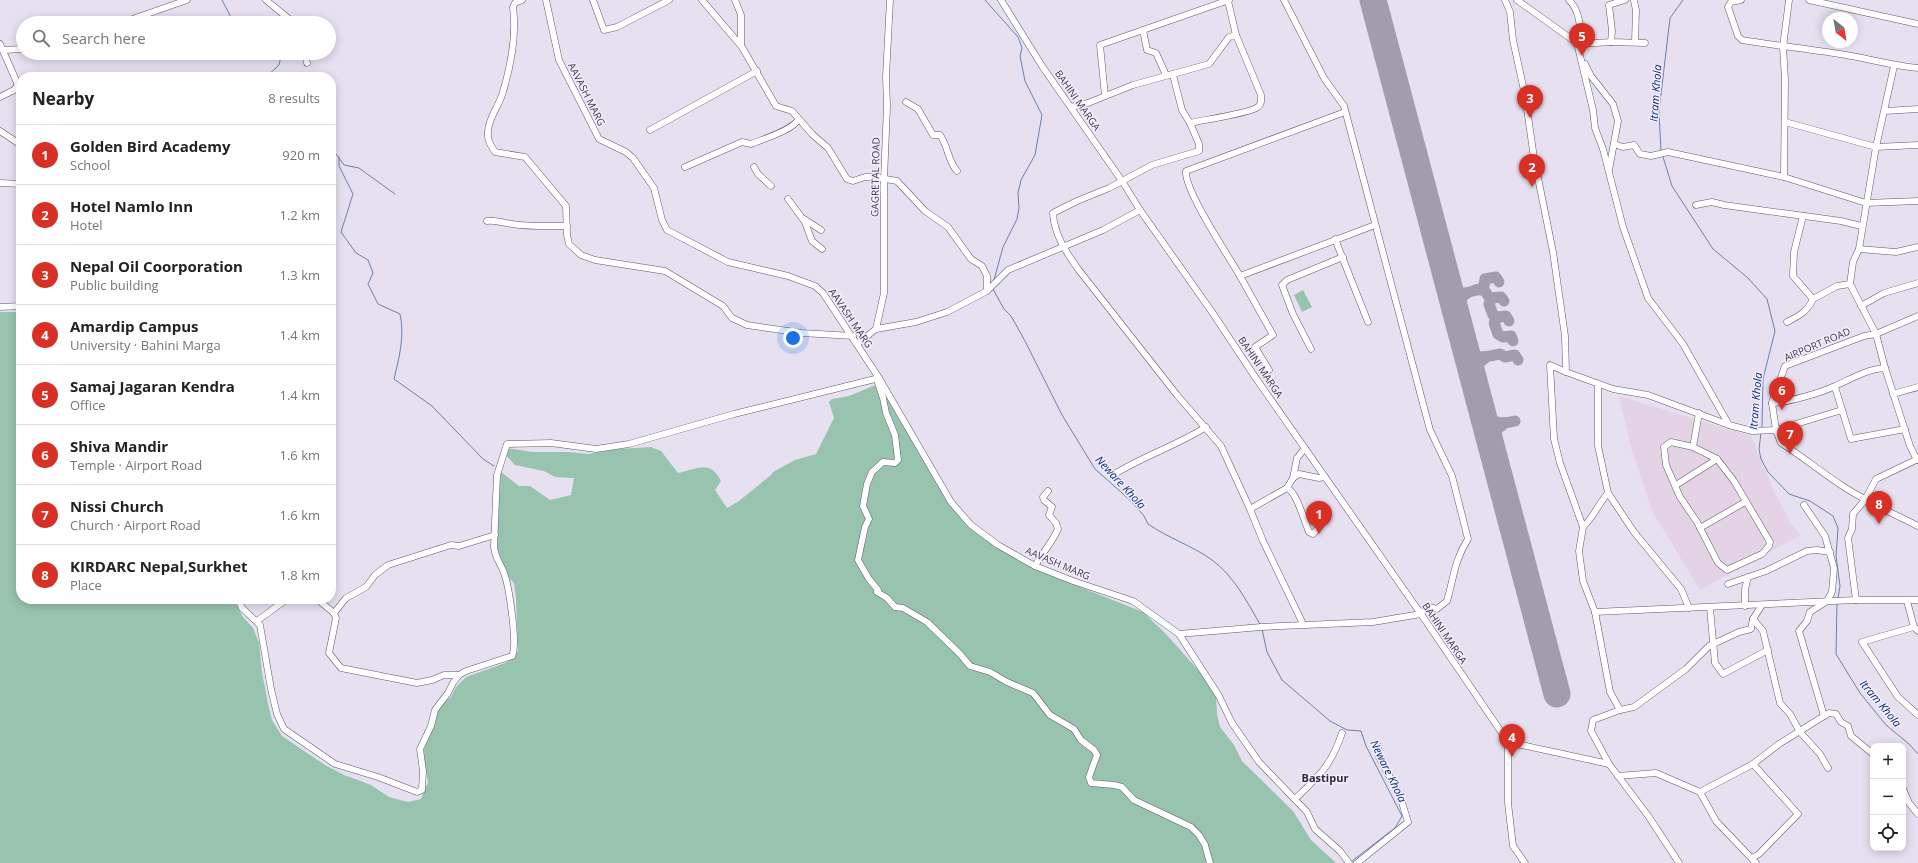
<!DOCTYPE html>
<meta charset="utf-8">
<style>
body{margin:0;font-family:"Open Sans",sans-serif;background:#f2f2f2;color:#222}
.controls{position:absolute;right:12px;bottom:12px;display:grid;overflow:hidden;border-radius:8px;box-shadow:0 2px 10px #0003}
.controls button{width:36px;height:36px;display:grid;place-items:center;padding:0;border:0;border-bottom:1px solid #e0e0e0;background:#fff;color:#222;font:20px sans-serif}
.compass{position:absolute;left:1822px;top:12px;width:36px;height:36px;border-radius:50%;background:#fff;box-shadow:0 2px 10px #0003;rotate:149deg}
.you{position:absolute;left:793px;top:338px;width:14px;height:14px;margin:-10px;border:3px solid #fff;border-radius:50%;background:#1a73e8;box-shadow:0 0 0 6px #1a73e833}
.badge{display:grid;place-items:center;width:26px;height:26px;border-radius:50%;background:#d93025;color:#fff;font-size:13px;font-weight:700}
.pin{position:absolute;translate:-50% -33px;filter:drop-shadow(0 1px 2px #0008)}
.pin::after{content:'';position:absolute;top:21px;width:14px;height:12px;background:inherit;clip-path:polygon(0 0,100% 0,50% 100%)}
.list{margin:0;padding:0;list-style:none}
h2{display:flex;justify-content:space-between;align-items:center;height:52px;margin:0;padding:0 16px;font-size:17px}
h2 small{font-size:13px;font-weight:400;color:#767676}
.list li{display:grid;grid-template-columns:26px 1fr auto;gap:12px;align-items:center;box-sizing:border-box;height:60px;padding:0 16px;border-top:1px solid #e0e0e0}
.list b{display:block;font-size:15px;white-space:nowrap}
.list p{margin:0;font-size:13px;white-space:nowrap;color:#767676}
.list em{font-size:13px;font-style:normal;color:#767676}
.icon{flex:none;width:22px;height:22px;fill:none;stroke:currentColor;stroke-width:2;stroke-linecap:round;stroke-linejoin:round}
.map{position:relative;flex:none;width:1918px;height:863px;overflow:hidden}
.search{position:absolute;background:#fff;box-shadow:0 2px 10px #0003;left:16px;top:16px;width:320px;height:44px;display:flex;align-items:center;gap:10px;box-sizing:border-box;padding:0 14px;border-radius:22px;color:#767676;font-size:15px}
.panel{position:absolute;background:#fff;box-shadow:0 2px 10px #0003;left:16px;top:72px;width:320px;height:532px;border-radius:16px}
.map>svg:first-child{display:block}
</style>
<div class="map">
<svg width="1918" height="863" viewBox="0 0 1918 863">
<rect width="100%" height="100%" fill="#e6e0f1"/>
<polygon fill="#e4d3e5" points="1619,396 1751,436 1773,489 1792,525 1801,535 1700,590 1652,511 1632,451"/>
<g fill="#98c4af">
<polygon points="1303,290 1312,307 1302,312 1294,295"/>
<path d="M 0,312 L 21,312 L 21,599 L 233,599 L 243,617 L 253,628 L 259,643 L 262,672 L 268,704 L 272,720 L 282,736 L 325,765 L 344,775 L 371,785 L 389,797 L 408,802 L 421,799 L 428,782 L 425,766 L 424,750 L 439,707 L 451,697 L 456,687 L 466,677 L 505,663 L 512,659 L 518,651 L 516,598 L 514,583 L 509,578 L 507,572 L 500,563 L 498,554 L 497,527 L 501,472 L 519,486 L 530,486 L 550,500 L 571,495 L 574,478 L 555,477 L 544,471 L 515,465 L 505,454 L 506,448 L 533,452 L 568,452 L 588,454 L 619,449 L 651,447 L 661,451 L 678,473 C 698,469 710,459 721,481 L 715,490 L 727,508 L 739,501 L 771,475 L 773,472 L 795,460 L 816,454 L 834,418 L 829,402 L 832,399 L 849,396 L 878,384 L 919,451 L 975,531 L 985,540 L 1001,544 L 1035,569 L 1143,612 L 1166,634 L 1207,680 L 1216,697 L 1217,714 L 1220,727 L 1234,745 L 1242,761 L 1293,811 L 1311,840 L 1336,863 L 0,863 Z"/>
</g>
<g fill="none" stroke-linecap="round" stroke-linejoin="round">
<g stroke="#6c82ac" stroke-width="1">
<polyline points="222,0 234,23"/>
<polyline points="985,0 1018,37 1022,48 1020,56 1025,81 1042,115 1035,155 1021,180 1018,193 1019,208 1017,219 1003,247 994,280"/>
<polyline points="266,77 279,65 281,56 276,53"/>
<polyline points="331,147 344,165 359,168 395,194"/>
<polyline points="1661,152 1659,111 1670,18 1683,0"/>
<path d="M 339,157 L 339,166 L 353,194 L 341,232 L 356,253 L 368,260 L 373,273 L 368,284 L 378,304 L 400,314 C 405,336 399,358 394,379 L 432,406 L 483,459 L 494,466"/>
<polyline points="1663,157 1672,186 1713,249 1748,278 1767,299 1775,331 1763,379 1762,427"/>
<path d="M 993,289 L 1004,309 L 1011,316 L 1025,341 L 1062,415 L 1095,469 L 1131,501 L 1144,516 L 1148,524 C 1168,538 1193,546 1212,560 C 1234,576 1247,602 1260,624"/>
<polyline points="1761,433 1759,449 1761,459 1768,472 1789,494 1810,501 1833,516 1838,528 1836,556 1840,586 1838,598"/>
<polyline points="1837,603 1836,654 1860,693 1886,725 1909,744 1918,754"/>
<polyline points="1262,629 1267,652 1282,680 1330,721 1347,730 1361,731 1366,746 1402,816 1395,828 1352,861"/>
</g>
<g stroke="#a29daa" stroke-width="11">
<path d="M 1448,282 C 1464,305 1474,284 1484,291 C 1487,292 1487,296 1490,298 L 1501,297 L 1504,301"/>
<polyline points="1480,289 1484,286 1485,279 1496,277 1499,282"/>
<polyline points="1492,298 1489,304 1493,315 1498,317 1506,316 1509,321"/>
<polyline points="1456,311 1458,301 1467,293"/>
<polyline points="1498,317 1494,323 1498,334 1503,337 1511,336 1513,341"/>
<path d="M 1465,346 C 1474,361 1486,357 1500,354 L 1505,357 L 1515,355 L 1518,360"/>
<polyline points="1474,379 1477,365 1485,358"/>
<path d="M 1482,411 C 1493,423 1500,425 1515,421"/>
<polyline points="1491,442 1495,431 1504,424"/>
</g>
<polyline stroke="#a29daa" stroke-width="27" points="1373,0 1557,694"/>
<g stroke="#5e5867" stroke-width="7">
<g id="minor">
<polyline points="266,0 294,23"/>
<path d="M 522,0 L 515,3 L 513,7 C 517,37 511,66 502,95 C 498,107 488,119 488,132 C 487,140 491,146 495,152 L 525,157 L 566,206 L 567,235 L 569,244 L 581,255 L 595,260 L 665,271 L 723,306 L 732,318 L 747,325 L 802,333 L 853,336"/>
<polyline points="546,0 559,60 599,139 626,152 633,158 654,188 662,220 667,230 728,262 788,276 815,286 823,293 879,378 951,502 971,525 998,545 1035,566 1073,581 1133,601 1179,634 1219,696 1232,723 1259,762 1307,812 1315,829 1340,851 1349,863"/>
<polyline points="593,0 604,30 617,27 669,0"/>
<polyline points="702,0 742,47 776,106 792,111 812,134 828,148 847,179 853,181 865,177 874,177 897,181 925,211 948,227 971,259 982,266 987,276 987,291"/>
<polyline points="735,0 741,15 741,45"/>
<polyline points="1001,0 1042,66 1122,181 1140,210 1212,312 1255,377 1421,614 1508,742"/>
<path d="M 1505,0 L 1510,12 L 1513,40 L 1525,95 L 1534,158 L 1553,252 L 1565,336 L 1566,372 L 1613,389 L 1648,395 L 1729,425 L 1752,431 L 1776,430 L 1781,443 C 1802,456 1821,472 1841,485 C 1865,501 1892,513 1918,526"/>
<polyline points="1517,0 1577,43 1593,110 1595,128 1603,149 1623,227 1648,298 1683,344 1729,425"/>
<path d="M 1569,0 C 1582,13 1580,32 1581,49"/>
<polyline points="1625,0 1609,5 1612,31 1611,42 1645,43"/>
<path d="M 1741,0 L 1731,2 L 1728,7 L 1738,36 L 1742,40 C 1777,46 1811,49 1846,55 C 1870,59 1893,66 1918,68"/>
<polyline points="1809,0 1918,24"/>
<path d="M 1228,1 L 1236,35 L 1261,95 C 1261,100 1262,104 1258,107 C 1251,113 1203,120 1190,123 L 1199,144 L 1199,151 L 1152,165 L 1109,188 L 1077,201 L 1053,213 C 1054,234 1066,252 1078,269 L 1177,395 L 1221,446 L 1250,509 L 1263,541 L 1303,624"/>
<polyline points="1634,1 1636,10 1635,42"/>
<polyline points="121,23 187,0"/>
<polyline points="1143,30 1147,50 1156,53 1166,75"/>
<polyline points="0,44 18,85 14,90 0,97"/>
<polyline points="1581,44 1611,42"/>
<polyline points="4,50 23,49"/>
<polyline points="305,53 307,63"/>
<polyline points="1585,64 1591,76 1613,104 1618,121 1609,170"/>
<polyline points="1894,66 1876,147 1859,249 1853,262 1850,284 1876,334 1885,368 1910,446 1917,460"/>
<polyline points="1173,75 1182,110 1190,123"/>
<polyline points="1105,96 1100,45 1229,0"/>
<path d="M 906,102 L 918,109 L 933,135 L 940,135 C 948,146 948,161 957,171"/>
<polyline points="1071,107 1088,103 1133,85 1209,64 1229,37 1236,35"/>
<polyline points="1885,111 1918,109"/>
<polyline points="1785,122 1876,147 1918,145"/>
<polyline points="650,130 757,71"/>
<polyline points="0,131 21,145"/>
<polyline points="1614,144 1623,147 1634,145 1640,154 1651,156 1668,152 1784,177 1866,203 1918,201"/>
<path d="M 685,167 L 742,142 L 751,144 C 763,139 791,131 798,120"/>
<polyline points="754,167 758,174 771,186"/>
<polyline points="1784,177 1785,80 1783,47 1789,0"/>
<polyline points="0,183 21,184"/>
<polyline points="788,199 805,222 812,241 822,249"/>
<polyline points="1696,205 1712,202 1724,205 1841,221 1861,226"/>
<polyline points="1803,216 1794,252 1793,276 1813,299"/>
<polyline points="804,219 821,230"/>
<path d="M 487,221 C 498,220 503,223 512,224 C 530,227 549,226 567,226"/>
<polyline points="1335,239 1368,322"/>
<polyline points="1859,249 1896,252 1918,247"/>
<path d="M 1240,276 C 1229,257 1184,190 1186,171 L 1345,112"/>
<polyline points="1861,306 1884,293 1918,283"/>
<polyline points="0,307 21,306"/>
<path d="M 1787,322 C 1799,316 1808,311 1813,299 L 1837,286 L 1850,284"/>
<polyline points="876,329 916,322 947,312 987,291 1008,270 1103,230 1140,210"/>
<polyline points="857,344 876,329 884,293 884,179 887,106 886,77 890,0"/>
<polyline points="1311,349 1293,314 1282,285 1287,280 1343,257"/>
<polyline points="1269,370 1255,347 1273,335 1240,276 1375,225"/>
<polyline points="1566,372 1550,365 1554,439 1560,463 1583,527 1579,551 1583,581 1595,612 1610,692 1620,710 1593,720 1591,731 1609,764 1649,817 1679,863"/>
<polyline points="1598,385 1598,446 1608,493 1634,532 1681,589 1689,608"/>
<polyline points="1835,387 1851,439 1905,429"/>
<polyline points="1893,394 1918,387"/>
<path d="M 1772,403 C 1788,402 1821,393 1835,386 C 1851,379 1867,369 1885,368"/>
<polyline points="1842,410 1776,430 1772,403 1785,366 1864,336 1876,334 1918,316"/>
<polyline points="1693,447 1671,442 1664,447 1666,465 1680,497 1697,522 1718,563 1727,570 1762,554 1769,546 1770,542 1734,481 1717,459 1693,447 1699,413"/>
<path d="M 1113,475 C 1143,456 1176,446 1206,427"/>
<polyline points="1293,478 1297,458 1305,448"/>
<polyline points="1676,485 1717,459"/>
<polyline points="1287,488 1293,478 1299,474 1319,478 1325,477"/>
<path d="M 1250,509 L 1287,488 C 1297,492 1304,521 1309,532 L 1313,534 L 1321,525"/>
<path d="M 1583,527 C 1593,518 1599,503 1608,493"/>
<polyline points="1700,528 1745,502"/>
<path d="M 1035,566 C 1042,553 1052,543 1058,529 L 1056,523 L 1049,515 L 1052,507 L 1044,500 L 1043,497 L 1048,491"/>
<polyline points="1728,584 1766,571 1807,551 1817,550 1830,552"/>
<path d="M 238,599 L 242,608 L 260,625 L 271,689 L 277,714 L 284,729 L 335,764 L 378,777 L 417,792 L 422,790 L 423,771 L 420,749 L 431,726 L 435,710 L 448,693 L 453,683 L 459,675 L 466,671 L 512,656 C 518,645 509,586 504,573 C 501,564 495,558 494,547 L 497,475 L 507,444 L 551,443 L 596,449 L 629,444 L 734,414 L 879,378 L 878,383 L 883,398 L 886,413 L 895,435 L 898,460 L 895,463 L 883,462 L 872,472 L 867,484 L 863,506 L 869,519 L 865,527 L 858,560 L 869,579 L 878,590 L 877,592 L 887,598 L 895,607 L 903,608 L 927,622 L 960,654 L 970,666 L 990,672 L 1007,682 L 1033,693 L 1050,715 L 1074,729 L 1081,740 L 1094,750 L 1097,755 L 1089,777 L 1091,783 L 1114,785 L 1122,787 L 1134,800 L 1191,827 L 1199,835 L 1205,845 L 1210,863"/>
<polyline points="317,599 334,613 336,618 329,653 341,668 417,683 432,680 444,675 459,675"/>
<polyline points="1856,600 1848,538 1852,529 1853,514 1865,500 1876,479 1918,459"/>
<polyline points="1907,601 1914,627 1918,631"/>
<polyline points="1762,605 1753,619 1763,631 1780,703 1790,714 1800,732 1820,754 1828,768"/>
<polyline points="1745,606 1745,589 1748,577"/>
<polyline points="1710,608 1715,663 1723,674 1768,650"/>
<polyline points="1595,612 1856,600 1918,600"/>
<polyline points="334,613 346,598 366,587 375,575 388,565 451,545 459,546 495,535"/>
<polyline points="257,621 287,599"/>
<polyline points="1914,627 1862,642 1898,697 1918,715"/>
<path d="M 1179,634 L 1261,627 L 1373,622 L 1421,614 L 1427,606 L 1437,609 L 1447,601 C 1454,577 1454,561 1468,539 L 1452,476 L 1430,430 L 1344,106 L 1324,78 L 1284,0"/>
<polyline points="1620,710 1634,707 1686,669 1709,646 1739,632 1751,629 1753,619"/>
<polyline points="1824,716 1829,713 1836,714 1841,722 1848,726 1851,736 1873,754"/>
<polyline points="1508,742 1508,803 1513,846 1525,863"/>
<polyline points="1508,742 1609,764"/>
<polyline points="1618,776 1656,773 1700,792 1716,821 1756,863"/>
<polyline points="1903,789 1909,803 1918,814"/>
<polyline points="1700,792 1753,764 1779,744 1824,716 1799,631 1807,621 1810,612 1827,601 1832,592 1834,568 1825,536 1804,505"/>
<path d="M 1295,799 C 1319,776 1331,766 1342,733"/>
<polyline points="1752,858 1759,854 1798,814 1753,764"/>
<polyline points="1357,863 1408,822 1400,796 1379,757 1378,746"/>
</g>
</g>
<use href="#minor" stroke="#fff" stroke-width="6"/>
</g>
<g text-anchor="middle" dominant-baseline="central" stroke-width="3" stroke-linejoin="round" paint-order="stroke">
<g font-size="10" fill="#3a383f" stroke="#f3edff">
<text transform="translate(587 94) rotate(63)">AAVASH MARG</text>
<text transform="translate(1078 100) rotate(55)">BAHINI MARGA</text>
<text transform="translate(875 177) rotate(-89)">GAGRETAL ROAD</text>
<text transform="translate(851 318) rotate(56)">AAVASH MARG</text>
<text transform="translate(1817 344) rotate(-23)">AIRPORT ROAD</text>
<text transform="translate(1261 367) rotate(56)">BAHINI MARGA</text>
<text transform="translate(1058 563) rotate(23)">AAVASH MARG</text>
<text transform="translate(1445 633) rotate(56)">BAHINI MARGA</text>
</g>
<g font-size="11" font-style="italic" fill="#072b6d" stroke="#f3edff">
<text transform="translate(1655 93) rotate(-86)">Itram Khola</text>
<text transform="translate(1755 401) rotate(-85)">Itram Khola</text>
<text transform="translate(1121 482) rotate(47)">Neware Khola</text>
<text transform="translate(1881 703) rotate(50)">Itram Khola</text>
<text transform="translate(1389 771) rotate(64)">Neware Khola</text>
</g>
<g font-size="11" font-weight="bold" fill="#2e2936" stroke="#f3edff">
<text x="1325" y="777">Bastipur</text>
</g>
</g>
</svg>
<div class="controls">
<button>+</button>
<button>−</button>
<button><svg class="icon" aria-label="locate" viewBox="0 0 24 24"><circle cx="12" cy="12" r="6"/><path d="M12 2v4M12 18v4M2 12h4M18 12h4"/></svg></button>
</div>
<svg class="compass" viewBox="-18 -18 36 36"><path d="M0-13l5 13h-10z" fill="#e53935"/><path d="M0 13l5-13h-10z" fill="#767676"/></svg>
<div class="you"></div>
<div class="pin badge" style="left:1319px;top:534px">1</div>
<div class="pin badge" style="left:1532px;top:187px">2</div>
<div class="pin badge" style="left:1530px;top:118px">3</div>
<div class="pin badge" style="left:1512px;top:757px">4</div>
<div class="pin badge" style="left:1582px;top:56px">5</div>
<div class="pin badge" style="left:1782px;top:410px">6</div>
<div class="pin badge" style="left:1790px;top:454px">7</div>
<div class="pin badge" style="left:1879px;top:524px">8</div>
<div class="search"><svg class="icon" aria-label="search" viewBox="0 0 24 24"><circle cx="10" cy="10" r="6"/><path d="M15 15l6 6"/></svg>Search here</div>
<section class="panel">
<h2>Nearby<small>8 results</small></h2>
<ul class="list">
<li><span class="badge">1</span><div><b>Golden Bird Academy</b><p>School</p></div><em>920 m</em></li>
<li><span class="badge">2</span><div><b>Hotel Namlo Inn</b><p>Hotel</p></div><em>1.2 km</em></li>
<li><span class="badge">3</span><div><b>Nepal Oil Coorporation</b><p>Public building</p></div><em>1.3 km</em></li>
<li><span class="badge">4</span><div><b>Amardip Campus</b><p>University · Bahini Marga</p></div><em>1.4 km</em></li>
<li><span class="badge">5</span><div><b>Samaj Jagaran Kendra</b><p>Office</p></div><em>1.4 km</em></li>
<li><span class="badge">6</span><div><b>Shiva Mandir</b><p>Temple · Airport Road</p></div><em>1.6 km</em></li>
<li><span class="badge">7</span><div><b>Nissi Church</b><p>Church · Airport Road</p></div><em>1.6 km</em></li>
<li><span class="badge">8</span><div><b>KIRDARC Nepal,Surkhet</b><p>Place</p></div><em>1.8 km</em></li>
</ul>
</section>
</div>
